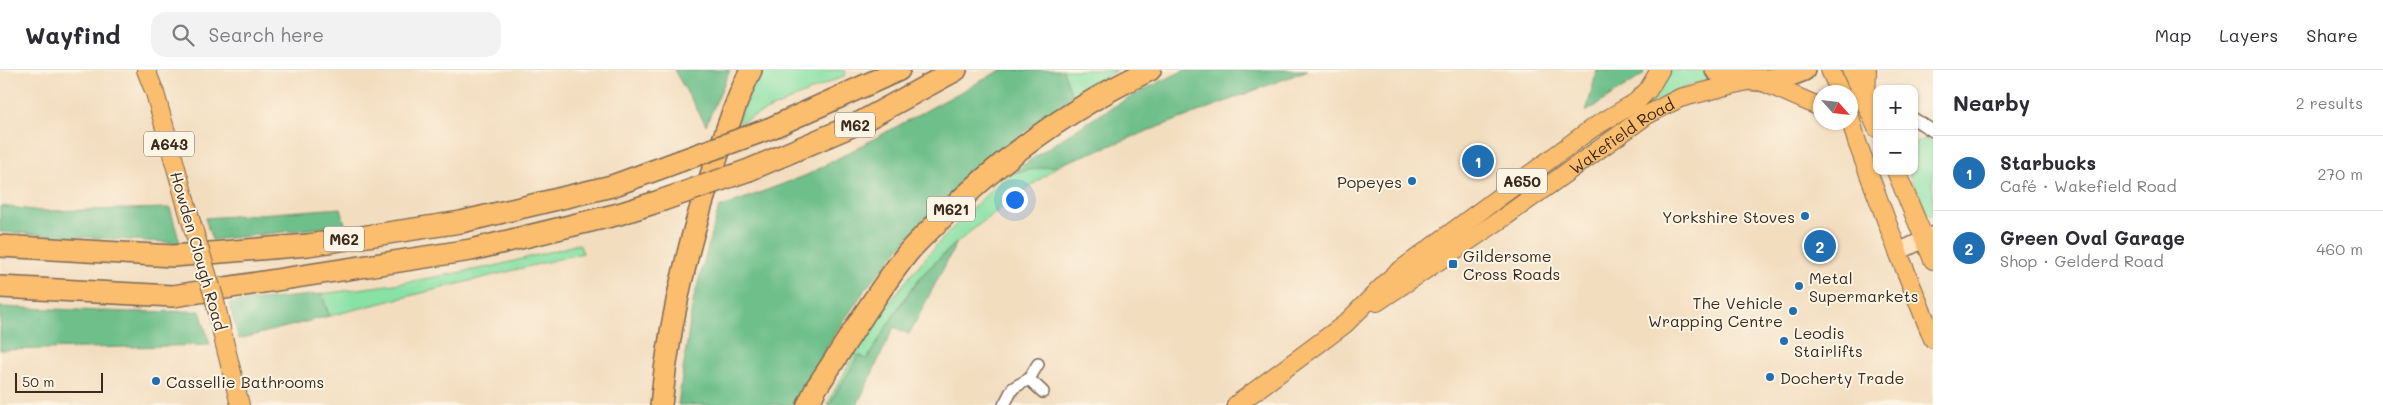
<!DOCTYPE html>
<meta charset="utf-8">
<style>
body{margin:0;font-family:Mali,sans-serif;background:#f2f2f3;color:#2b2b33}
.controls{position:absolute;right:15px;top:15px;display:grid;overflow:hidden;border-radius:10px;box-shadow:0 1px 4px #0004}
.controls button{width:45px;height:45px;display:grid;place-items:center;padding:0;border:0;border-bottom:1px solid #e1e1e2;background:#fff;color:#2b2b33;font:25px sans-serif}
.compass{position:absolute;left:1813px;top:15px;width:45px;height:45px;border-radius:50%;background:#fff;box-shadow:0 1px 4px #0004;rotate:117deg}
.scale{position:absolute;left:15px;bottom:12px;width:88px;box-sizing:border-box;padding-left:5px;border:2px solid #3b2a1e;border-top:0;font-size:14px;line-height:18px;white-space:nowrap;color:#3b2a1e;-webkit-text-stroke:4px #fcf5e5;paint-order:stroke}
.you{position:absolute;left:1014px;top:129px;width:18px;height:18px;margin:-12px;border:4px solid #fff;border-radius:50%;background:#1a73e8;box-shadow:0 0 0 8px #1a73e833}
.badge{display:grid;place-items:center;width:32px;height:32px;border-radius:50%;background:#1f6fb2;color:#fff;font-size:16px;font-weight:700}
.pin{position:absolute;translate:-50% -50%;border:2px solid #fff;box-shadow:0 1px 5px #0006}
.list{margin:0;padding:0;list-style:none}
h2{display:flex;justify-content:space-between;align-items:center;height:65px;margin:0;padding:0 20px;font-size:21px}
h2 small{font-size:16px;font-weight:400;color:#7c7c81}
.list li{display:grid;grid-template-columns:32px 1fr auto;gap:15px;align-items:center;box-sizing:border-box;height:75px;padding:0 20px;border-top:1px solid #e1e1e2}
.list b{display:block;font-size:19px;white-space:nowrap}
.list p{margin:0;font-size:16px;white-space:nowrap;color:#7c7c81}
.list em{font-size:16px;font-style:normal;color:#7c7c81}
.icon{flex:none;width:28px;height:28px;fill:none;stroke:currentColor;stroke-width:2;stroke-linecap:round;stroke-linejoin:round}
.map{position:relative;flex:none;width:1933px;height:335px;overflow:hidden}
header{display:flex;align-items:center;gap:30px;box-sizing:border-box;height:70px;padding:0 25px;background:#fff;border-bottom:1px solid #e1e1e2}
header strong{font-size:24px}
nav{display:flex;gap:28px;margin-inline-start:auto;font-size:18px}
.search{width:350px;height:45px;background:#f2f2f3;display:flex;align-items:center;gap:12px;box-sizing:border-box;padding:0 18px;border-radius:15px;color:#7c7c81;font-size:19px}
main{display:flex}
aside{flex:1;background:#fff}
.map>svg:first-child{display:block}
</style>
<header>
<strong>Wayfind</strong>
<div class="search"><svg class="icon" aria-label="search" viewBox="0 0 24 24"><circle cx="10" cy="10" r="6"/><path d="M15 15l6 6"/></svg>Search here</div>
<nav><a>Map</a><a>Layers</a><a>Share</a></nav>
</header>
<main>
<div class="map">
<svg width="1933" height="335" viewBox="0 0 1933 335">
<rect width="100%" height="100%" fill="#fcf5e5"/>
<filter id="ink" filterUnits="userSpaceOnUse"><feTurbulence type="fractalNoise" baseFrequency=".02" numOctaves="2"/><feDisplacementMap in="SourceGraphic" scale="10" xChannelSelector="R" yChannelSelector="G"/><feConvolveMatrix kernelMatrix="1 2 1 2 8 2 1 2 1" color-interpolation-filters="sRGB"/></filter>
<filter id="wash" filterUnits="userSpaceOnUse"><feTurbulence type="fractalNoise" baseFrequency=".0096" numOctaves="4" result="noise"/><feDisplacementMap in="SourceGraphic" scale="20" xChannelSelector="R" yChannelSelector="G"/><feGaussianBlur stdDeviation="1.12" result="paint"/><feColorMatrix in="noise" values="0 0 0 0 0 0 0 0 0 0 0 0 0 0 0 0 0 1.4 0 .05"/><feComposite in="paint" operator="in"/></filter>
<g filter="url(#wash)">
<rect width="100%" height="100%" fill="#f3ddbf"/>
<g fill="#88e1a5" stroke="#628662">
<polygon points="760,0 845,0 846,5 736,54"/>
<polygon points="1063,0 1117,0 1072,26"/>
<path d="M 1670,0 L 1706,0 L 1722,7 L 1696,13 L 1666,25 L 1581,78 L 1581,75 C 1619,50 1649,44 1670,0 Z"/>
<polygon points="1925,69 1933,71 1933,148 1927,143 1908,101 1914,101 1914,74"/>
<path d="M 1059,95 C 1014,129 964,162 924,203 C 901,228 885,261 867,290 L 859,285 L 829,335 L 827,335 C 869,255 911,197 976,135 C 985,126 1003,107 1014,103 C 1028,98 1044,97 1059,95 Z"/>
<polygon points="579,174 583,183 329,246 322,224 402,213 495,196"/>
</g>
<g fill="#6ebf8a" stroke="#547454">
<polygon points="674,0 730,0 706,55"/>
<polygon points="1001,0 1063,0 1072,26 980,96 919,155 866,218 829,273 796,335 678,335 693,231 719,138 807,105"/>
<path d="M 1185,0 L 1308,0 L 1059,95 L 1012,103 C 1067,64 1124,27 1185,0 Z"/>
<polygon points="1597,0 1644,0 1643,5 1586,42"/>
<polygon points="0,136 42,141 170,138 180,173 0,162"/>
<polygon points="341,138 345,155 212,170 205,148"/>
<polygon points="957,172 909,264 894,257 857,335 829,335 859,285 867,289 895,243 923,204"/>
<polygon points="322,224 329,246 239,269 229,233"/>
<polygon points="0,237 129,242 200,241 210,275 0,280"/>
</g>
</g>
<g filter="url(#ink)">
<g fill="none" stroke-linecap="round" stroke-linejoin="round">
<g stroke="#7b6956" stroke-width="14">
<g id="street">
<polyline points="1914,49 1933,61"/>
<polyline points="1029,309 1043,322"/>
<polyline points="1004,335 1013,318 1029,309 1038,294"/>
</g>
</g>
<g stroke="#7b6956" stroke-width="19">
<polyline id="secondary" points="1898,182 1933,165"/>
</g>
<g stroke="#7b6956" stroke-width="20">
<g id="primary">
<polyline points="146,0 155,23 190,148"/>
<polyline points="1830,0 1840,22"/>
<polyline points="1851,0 1877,58"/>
<polyline points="1763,12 1820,37"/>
<polyline points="1866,30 1867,0"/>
<polyline points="1850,47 1857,72 1898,182 1933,269"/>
<polyline points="1896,101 1933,190"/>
<path id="s1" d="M 1377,232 L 1503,148 L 1647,45 L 1680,28 L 1747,11"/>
<polyline points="224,271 240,335"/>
<polyline points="1236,335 1345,254 1394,205 1591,59 1636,32 1648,20 1660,0"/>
</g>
</g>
<g stroke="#7b6956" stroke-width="24">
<g id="highway">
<path d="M 1716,0 C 1746,13 1773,14 1804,0"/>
<polyline points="771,58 899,0"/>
<polyline points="749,100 861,52 956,0"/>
<polyline points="0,176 173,186 308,175 461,152 612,116 680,91"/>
<polyline points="0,217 173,226 471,180 619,144 660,131"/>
<path d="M 661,335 C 669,252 688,172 715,93 C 726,61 736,30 751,0"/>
<path d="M 808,335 L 816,318 C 846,274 873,227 906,185 C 916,172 929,161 940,150 C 1001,88 1072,37 1150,0"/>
</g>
</g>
<use href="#street" stroke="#fff" stroke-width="11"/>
<use href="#secondary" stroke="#fde5c5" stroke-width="16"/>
<use href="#primary" stroke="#fbbd6e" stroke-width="18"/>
<use href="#highway" stroke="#fbbd6e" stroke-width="21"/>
<g stroke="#7b6956" stroke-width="20" stroke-linecap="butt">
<polyline id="primary-bridge" points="190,148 214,227 224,271"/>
</g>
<g stroke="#7b6956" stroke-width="24" stroke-linecap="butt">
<g id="highway-bridge">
<polyline points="680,91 771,58"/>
<polyline points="660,131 749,100"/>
</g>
</g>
<use href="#primary-bridge" stroke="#fbbd6e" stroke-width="18"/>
<use href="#highway-bridge" stroke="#fbbd6e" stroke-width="21"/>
</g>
</g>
<g fill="#1f6fb2" stroke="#fcf5e5" stroke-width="2">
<circle cx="1412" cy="111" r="5"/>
<circle cx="1805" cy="146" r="5"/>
<rect x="1448" y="189" width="10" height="10" rx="2.5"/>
<circle cx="1799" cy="216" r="5"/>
<circle cx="1793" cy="241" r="5"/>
<circle cx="1784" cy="271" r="5"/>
<circle cx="1770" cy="307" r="5"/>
<circle cx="156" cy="311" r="5"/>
</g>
<g text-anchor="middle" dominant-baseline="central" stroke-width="4" stroke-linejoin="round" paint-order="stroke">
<g fill="#fcf5e5" stroke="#75675a" stroke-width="1">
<rect x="835" y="42.5" width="40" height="25" rx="4"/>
<rect x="144" y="61.5" width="50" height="25" rx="4"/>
<rect x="1497" y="98.5" width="50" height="25" rx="4"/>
<rect x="927" y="126.5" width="48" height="25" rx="4"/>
<rect x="324" y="156.5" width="40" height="25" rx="4"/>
</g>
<g font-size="15" font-weight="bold" fill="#3b2a1e">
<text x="855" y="55">M62</text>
<text x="169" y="74">A643</text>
<text x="1522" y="111">A650</text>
<text x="951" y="139">M621</text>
<text x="344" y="169">M62</text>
</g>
<g font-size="16" fill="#3b2a1e" stroke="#fcf5e5">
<text stroke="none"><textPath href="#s1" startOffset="296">Wakefield Road</textPath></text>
<text transform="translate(199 181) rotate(74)">Howden Clough Road</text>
</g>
<g font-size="16" fill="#3b2a1e" stroke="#fcf5e5" text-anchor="start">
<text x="1402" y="111" text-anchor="end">Popeyes</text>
<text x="1795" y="146" text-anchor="end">Yorkshire Stoves</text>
<text x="1463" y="185">Gildersome<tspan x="1463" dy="18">Cross Roads</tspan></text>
<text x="1809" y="207">Metal<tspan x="1809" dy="18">Supermarkets</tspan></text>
<text x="1783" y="232" text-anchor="end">The Vehicle<tspan x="1783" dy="18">Wrapping Centre</tspan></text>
<text x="1794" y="262">Leodis<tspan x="1794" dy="18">Stairlifts</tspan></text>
<text x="1780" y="307">Docherty Trade</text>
<text x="166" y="311">Cassellie Bathrooms</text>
</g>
</g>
</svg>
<div class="controls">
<button>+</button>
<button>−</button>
</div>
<svg class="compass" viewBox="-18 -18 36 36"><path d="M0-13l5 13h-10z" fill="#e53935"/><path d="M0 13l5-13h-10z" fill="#7c7c81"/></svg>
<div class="scale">50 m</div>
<div class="you"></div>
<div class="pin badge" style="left:1478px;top:91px">1</div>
<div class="pin badge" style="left:1820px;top:176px">2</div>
</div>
<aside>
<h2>Nearby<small>2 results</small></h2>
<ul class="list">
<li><span class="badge">1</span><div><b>Starbucks</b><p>Café · Wakefield Road</p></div><em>270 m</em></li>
<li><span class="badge">2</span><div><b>Green Oval Garage</b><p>Shop · Gelderd Road</p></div><em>460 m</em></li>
</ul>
</aside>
</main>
